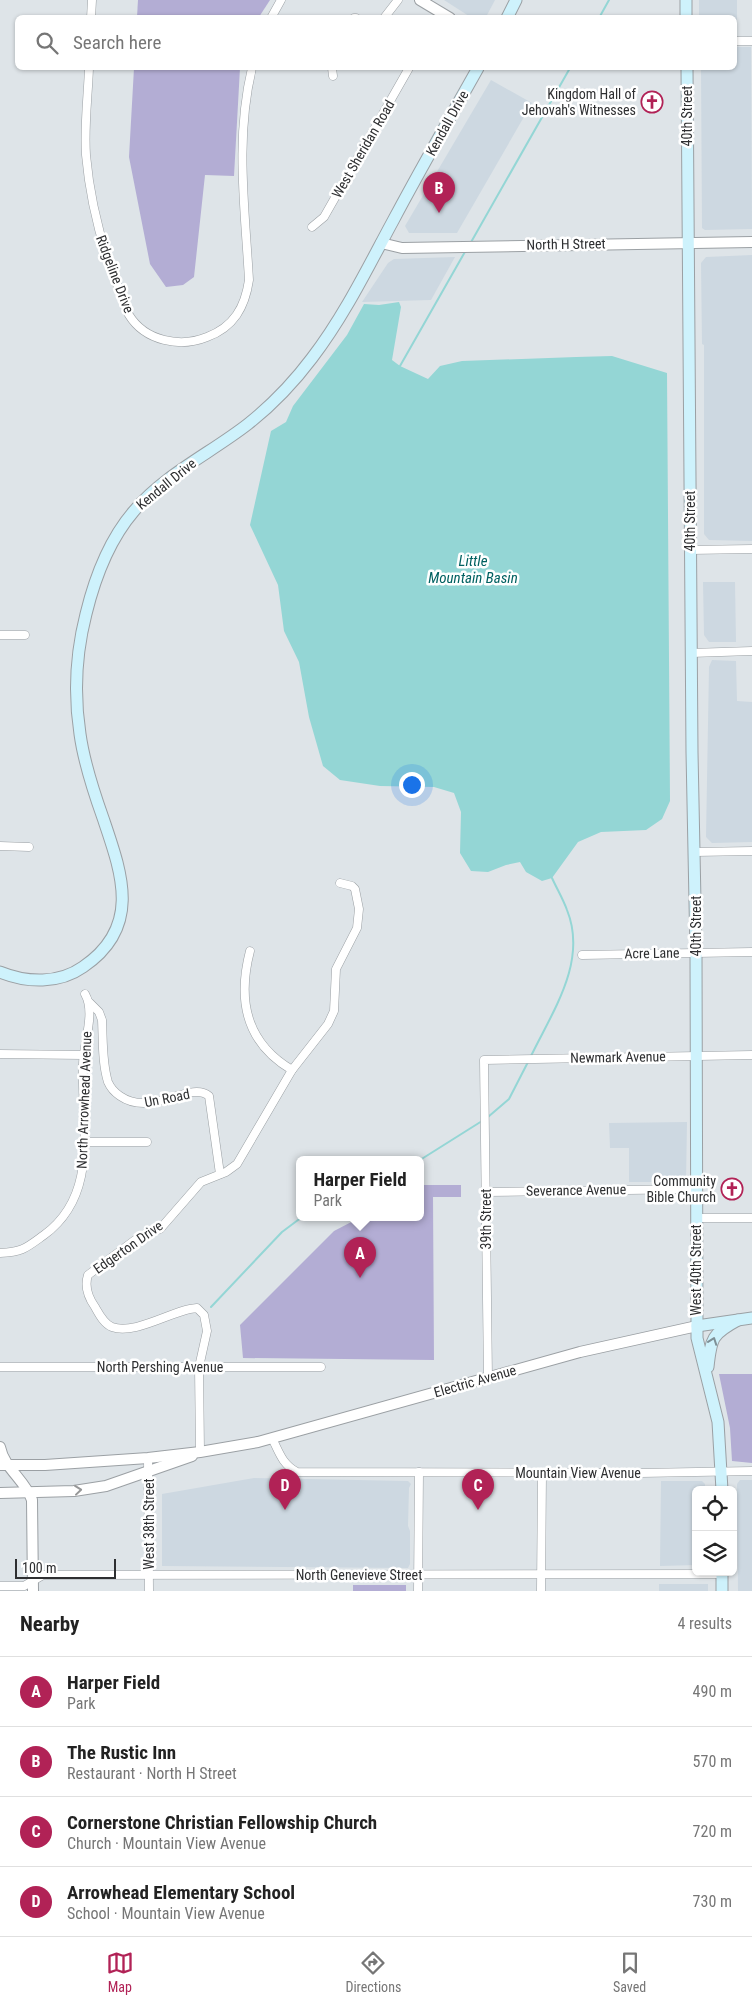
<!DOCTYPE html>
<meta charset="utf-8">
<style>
body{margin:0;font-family:"Roboto Condensed",sans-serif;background:#f2f2f2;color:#222}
.controls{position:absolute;right:15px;bottom:15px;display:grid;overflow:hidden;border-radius:8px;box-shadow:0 1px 4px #0004}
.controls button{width:45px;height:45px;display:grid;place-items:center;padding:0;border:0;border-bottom:1px solid #e0e0e0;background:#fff;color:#222;font:25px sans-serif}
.scale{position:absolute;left:15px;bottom:12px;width:101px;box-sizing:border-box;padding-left:5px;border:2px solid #2e2f31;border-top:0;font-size:14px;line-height:18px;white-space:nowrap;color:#2e2f31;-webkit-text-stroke:4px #fff;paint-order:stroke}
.you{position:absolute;left:411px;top:784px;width:18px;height:18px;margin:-12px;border:4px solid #fff;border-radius:50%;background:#1a73e8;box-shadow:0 0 0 8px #1a73e833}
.badge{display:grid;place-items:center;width:32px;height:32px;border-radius:50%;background:#b12256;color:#fff;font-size:16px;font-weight:700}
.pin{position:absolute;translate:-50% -41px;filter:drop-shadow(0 1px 2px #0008)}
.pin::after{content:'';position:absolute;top:26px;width:18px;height:15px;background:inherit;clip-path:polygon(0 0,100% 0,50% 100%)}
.popup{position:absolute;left:296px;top:1156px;width:128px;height:65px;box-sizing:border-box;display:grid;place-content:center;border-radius:8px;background:#fff;filter:drop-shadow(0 1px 4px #0005);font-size:16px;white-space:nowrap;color:#767676}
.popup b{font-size:19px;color:#222}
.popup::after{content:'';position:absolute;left:50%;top:100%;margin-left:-10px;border:10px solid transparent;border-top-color:#fff}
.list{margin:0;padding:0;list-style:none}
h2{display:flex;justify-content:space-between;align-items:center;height:65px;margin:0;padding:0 20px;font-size:21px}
h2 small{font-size:16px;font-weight:400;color:#767676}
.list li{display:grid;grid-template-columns:32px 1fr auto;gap:15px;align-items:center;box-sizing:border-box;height:70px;padding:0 20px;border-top:1px solid #e0e0e0}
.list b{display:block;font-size:19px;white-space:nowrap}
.list p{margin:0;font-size:16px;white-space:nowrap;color:#767676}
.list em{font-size:16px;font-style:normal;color:#767676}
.icon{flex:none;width:28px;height:28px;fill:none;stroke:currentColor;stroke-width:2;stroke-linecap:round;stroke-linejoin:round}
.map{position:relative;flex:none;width:752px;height:1591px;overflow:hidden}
.search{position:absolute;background:#fff;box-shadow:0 1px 4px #0004;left:15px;right:15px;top:15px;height:55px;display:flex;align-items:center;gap:12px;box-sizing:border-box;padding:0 18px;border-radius:8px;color:#767676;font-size:19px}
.sheet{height:345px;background:#fff}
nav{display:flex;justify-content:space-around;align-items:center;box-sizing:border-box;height:70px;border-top:1px solid #e0e0e0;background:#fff;font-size:14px;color:#767676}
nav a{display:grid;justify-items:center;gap:2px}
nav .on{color:#b12256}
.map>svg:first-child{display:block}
</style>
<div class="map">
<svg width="752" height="1591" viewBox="0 0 752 1591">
<rect width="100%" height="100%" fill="#dee4e8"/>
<g fill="#cdd8e1">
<polygon points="444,0 495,0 486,17 472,18"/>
<polygon points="699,0 737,0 737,32 735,32 734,18 699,17"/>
<polygon points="735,47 751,47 752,229 705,230 702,228 701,68 734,68"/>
<polygon points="491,80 532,103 457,233 409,233 405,226"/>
<polygon points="752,255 752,541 709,540 704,534 704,345 702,344 701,263 706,257"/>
<polygon points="455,257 431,300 362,302 388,263 394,259"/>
<polygon points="703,582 735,582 736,642 709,642 704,635"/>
<polygon points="712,660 736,661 737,701 752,702 752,842 712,843 706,837 709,667"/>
<polygon points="687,1122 686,1182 629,1182 629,1148 610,1148 609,1123"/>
<polygon points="254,1478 408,1481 411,1484 409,1488 408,1526 410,1531 410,1564 408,1568 162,1566 162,1494"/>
<polygon points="740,1480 752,1480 752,1591 738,1591 737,1484"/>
<polygon points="661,1481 702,1481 705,1484 705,1490 696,1490 696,1565 660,1566"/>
<rect x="659" y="1584" width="49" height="7"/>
</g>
<g fill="#b3add4">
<polygon points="138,0 270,0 259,17 137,17"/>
<polygon points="134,68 240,68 234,176 205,175 194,277 183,285 166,287 150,264 129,157"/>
<polygon points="422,1185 461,1185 461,1197 433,1197 434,1360 243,1358 240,1325 334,1231 361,1217 420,1217 420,1186"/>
<polygon points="719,1374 752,1374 752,1463 732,1461 730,1428"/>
<rect x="353" y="1585" width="53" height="6"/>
</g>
<polygon fill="#94d6d5" points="399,302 401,307 392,360 400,366 428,379 440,366 462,361 576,357 612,356 667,373 670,801 662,819 646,830 601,832 578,842 552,878 542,881 526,872 520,862 506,865 488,872 471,871 460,853 461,812 454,793 434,787 380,786 340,780 323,766 309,717 299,662 284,631 278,585 250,525 271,431 286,422 293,406 347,335 364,304 379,305"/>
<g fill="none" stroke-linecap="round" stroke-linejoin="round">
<g stroke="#94d6d5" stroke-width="2">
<polyline points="599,18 609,0"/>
<polyline points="470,244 570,68"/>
<polyline points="400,366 466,250"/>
<path d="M 530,1058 C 552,1012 588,962 567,910 C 563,899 557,889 552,878"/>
<polyline points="488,1117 509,1099 528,1062"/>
<polyline points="420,1160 482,1121"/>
<polyline points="211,1307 282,1232 302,1217"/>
</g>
<g stroke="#9ba0a4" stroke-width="9">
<g id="minor">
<polyline points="91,18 92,0"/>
<polyline points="271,18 281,0"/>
<polyline points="354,18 356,18"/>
<polyline points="384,18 398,0"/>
<polyline points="734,41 752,41"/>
<path d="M 89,68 C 88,96 84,126 86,155 C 90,201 101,244 118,287 C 122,296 124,307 129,315 C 145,341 180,348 207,337 C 234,327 245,307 249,280 C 245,208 235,139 252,68"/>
<polyline points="332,68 333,76"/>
<polyline points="312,227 324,217 409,68"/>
<polyline points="690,550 752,549"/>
<polyline points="0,635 25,635"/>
<polyline points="691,653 752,651"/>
<polyline points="0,846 29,847"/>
<polyline points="695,852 752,851"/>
<path d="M 250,951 C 237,1001 246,1043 292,1070"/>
<polyline points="582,955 752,952"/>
<path d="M 90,1003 L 99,1012 L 102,1020 C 103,1040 102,1063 108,1082 C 111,1089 114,1092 120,1096 C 152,1118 190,1080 209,1096 L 220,1174"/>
<polyline points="0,1054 83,1055"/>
<polyline points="85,1142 147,1142"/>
<polyline points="486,1192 696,1189"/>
<polyline points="696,1218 752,1218"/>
<path d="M 0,1253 C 23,1252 26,1248 44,1235 C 100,1194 81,1125 83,1065 C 83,1044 96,1013 85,994"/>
<polyline points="0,1367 321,1367"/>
<polyline points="488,1378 484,1060 752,1055"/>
<path d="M 272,1438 C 279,1452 282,1464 297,1472 L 641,1473 L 752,1471"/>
<path d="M 200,1452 L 199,1367 L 207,1331 L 204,1315 L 197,1308 L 190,1309 C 169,1313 133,1335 112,1327 C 104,1324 99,1314 95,1307 C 88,1297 84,1287 88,1275 L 135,1240 L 160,1229 L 201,1182 L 226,1172 L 237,1164 L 292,1070 L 328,1024 L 334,1011 L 336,969 L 357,928 L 359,909 L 355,889 L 352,886 L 340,883"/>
<polyline points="148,1458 149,1591"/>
<polyline points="0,1586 24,1586 43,1575 722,1574"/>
<polyline points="418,1591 419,1472"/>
<polyline points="541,1591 542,1473"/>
</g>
</g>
<g stroke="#9ba0a4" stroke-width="12">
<g id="tertiary">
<polyline points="420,0 450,18"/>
<polyline points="381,243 402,248 752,242"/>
<path d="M 0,1447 C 4,1468 25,1480 32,1500 L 33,1591"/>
<polyline points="0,1465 45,1465 148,1458 200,1452 258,1442 580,1352 697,1326"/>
<polyline points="0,1493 74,1491 106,1486 192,1456"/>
</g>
</g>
<g stroke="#9ba0a4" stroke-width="13">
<g id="secondary">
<polyline points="686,0 686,18"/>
<polyline points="507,18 516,0"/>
<polyline points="687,68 692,752 696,952 697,1326 697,1338 718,1422 722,1490"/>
<path d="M 0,972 C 27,983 59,984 83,967 C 142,927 122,874 103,818 C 93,790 84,763 80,734 C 74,695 76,653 86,614 C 95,577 109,540 134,511 C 165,474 211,453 248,424 C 272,405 294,382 312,358 C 345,315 369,265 394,219 C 421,168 450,118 478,68"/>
<polyline points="697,1326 752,1318"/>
<path d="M 708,1367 C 711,1338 712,1334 738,1320"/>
<polyline points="722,1591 722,1572"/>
</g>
</g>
<use href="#minor" stroke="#fff" stroke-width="8"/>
<use href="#tertiary" stroke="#fff" stroke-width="10"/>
<use href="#secondary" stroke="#cef2fc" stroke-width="11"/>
</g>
<defs><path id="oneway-chevron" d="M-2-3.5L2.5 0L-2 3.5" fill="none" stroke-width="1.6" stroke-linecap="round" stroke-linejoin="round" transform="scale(1.25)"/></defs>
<use stroke="#7e9096" href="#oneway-chevron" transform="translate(713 1341) rotate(-70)"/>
<use stroke="#969798" href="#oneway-chevron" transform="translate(78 1490) rotate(-6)"/>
<defs>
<g id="church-ring" transform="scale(1.125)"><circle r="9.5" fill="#fff" stroke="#b12256" stroke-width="1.5"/><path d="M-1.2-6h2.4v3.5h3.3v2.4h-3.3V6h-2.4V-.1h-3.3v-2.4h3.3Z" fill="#b12256"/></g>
</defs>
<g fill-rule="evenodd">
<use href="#church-ring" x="652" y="102"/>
<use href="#church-ring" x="732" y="1189"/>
</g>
<g text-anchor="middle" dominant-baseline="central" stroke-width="5" stroke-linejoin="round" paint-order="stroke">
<g font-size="14" fill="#2e2f31" stroke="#fff" text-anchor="end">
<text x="636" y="94">Kingdom Hall of<tspan x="636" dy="16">Jehovah's Witnesses</tspan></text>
<text x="716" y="1181">Community<tspan x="716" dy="16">Bible Church</tspan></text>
</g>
<g font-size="14" fill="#2e2f31" stroke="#fff">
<text transform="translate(687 116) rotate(-90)">40th Street</text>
<text transform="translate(447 123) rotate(-61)">Kendall Drive</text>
<text transform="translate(363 149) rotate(-60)">West Sheridan Road</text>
<text transform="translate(566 244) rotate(-1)">North H Street</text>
<text transform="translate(115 274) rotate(69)">Ridgeline Drive</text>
<text transform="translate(166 484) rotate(-39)">Kendall Drive</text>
<text transform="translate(690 521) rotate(-90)">40th Street</text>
<text transform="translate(696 926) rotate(-90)">40th Street</text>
<text transform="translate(652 953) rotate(-1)">Acre Lane</text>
<text transform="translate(618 1057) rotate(-1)">Newmark Avenue</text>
<text transform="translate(167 1098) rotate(-11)">Un Road</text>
<text transform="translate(84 1100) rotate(-88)">North Arrowhead Avenue</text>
<text transform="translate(576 1190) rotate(-1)">Severance Avenue</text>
<text transform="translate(486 1219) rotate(-90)">39th Street</text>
<text transform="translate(128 1247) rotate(-35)">Edgerton Drive</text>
<text transform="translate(696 1270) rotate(-90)">West 40th Street</text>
<text x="160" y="1367">North Pershing Avenue</text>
<text transform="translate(475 1381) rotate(-16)">Electric Avenue</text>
<text x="578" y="1473">Mountain View Avenue</text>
<text transform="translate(149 1524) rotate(-90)">West 38th Street</text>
<text x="359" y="1575">North Genevieve Street</text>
</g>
<g font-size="15" font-style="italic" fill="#006161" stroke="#fff">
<text x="473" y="561">Little<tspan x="473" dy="17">Mountain Basin</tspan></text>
</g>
</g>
</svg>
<div class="controls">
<button><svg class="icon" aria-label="locate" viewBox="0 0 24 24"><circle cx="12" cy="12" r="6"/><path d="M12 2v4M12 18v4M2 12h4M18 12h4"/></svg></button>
<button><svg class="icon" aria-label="layers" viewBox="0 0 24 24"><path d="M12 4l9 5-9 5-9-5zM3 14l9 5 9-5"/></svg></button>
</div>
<div class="scale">100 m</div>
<div class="you"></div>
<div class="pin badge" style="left:360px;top:1278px">A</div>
<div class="popup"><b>Harper Field</b>Park</div>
<div class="pin badge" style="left:439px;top:213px">B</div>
<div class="pin badge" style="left:478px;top:1510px">C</div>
<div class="pin badge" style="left:285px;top:1510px">D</div>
<div class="search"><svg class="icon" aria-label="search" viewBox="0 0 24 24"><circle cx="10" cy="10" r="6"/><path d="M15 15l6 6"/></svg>Search here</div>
</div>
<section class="sheet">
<h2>Nearby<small>4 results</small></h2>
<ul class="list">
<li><span class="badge">A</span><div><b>Harper Field</b><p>Park</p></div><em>490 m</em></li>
<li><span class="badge">B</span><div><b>The Rustic Inn</b><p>Restaurant · North H Street</p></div><em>570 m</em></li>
<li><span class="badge">C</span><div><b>Cornerstone Christian Fellowship Church</b><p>Church · Mountain View Avenue</p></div><em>720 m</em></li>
<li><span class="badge">D</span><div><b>Arrowhead Elementary School</b><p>School · Mountain View Avenue</p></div><em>730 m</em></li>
</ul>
</section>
<nav>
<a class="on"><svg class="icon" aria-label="map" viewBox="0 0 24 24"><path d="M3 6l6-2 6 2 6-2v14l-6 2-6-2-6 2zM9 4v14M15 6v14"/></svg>Map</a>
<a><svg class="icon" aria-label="directions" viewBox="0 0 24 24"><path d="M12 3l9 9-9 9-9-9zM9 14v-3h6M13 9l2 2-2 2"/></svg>Directions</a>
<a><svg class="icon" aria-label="saved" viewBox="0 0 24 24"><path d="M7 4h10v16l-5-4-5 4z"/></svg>Saved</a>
</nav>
